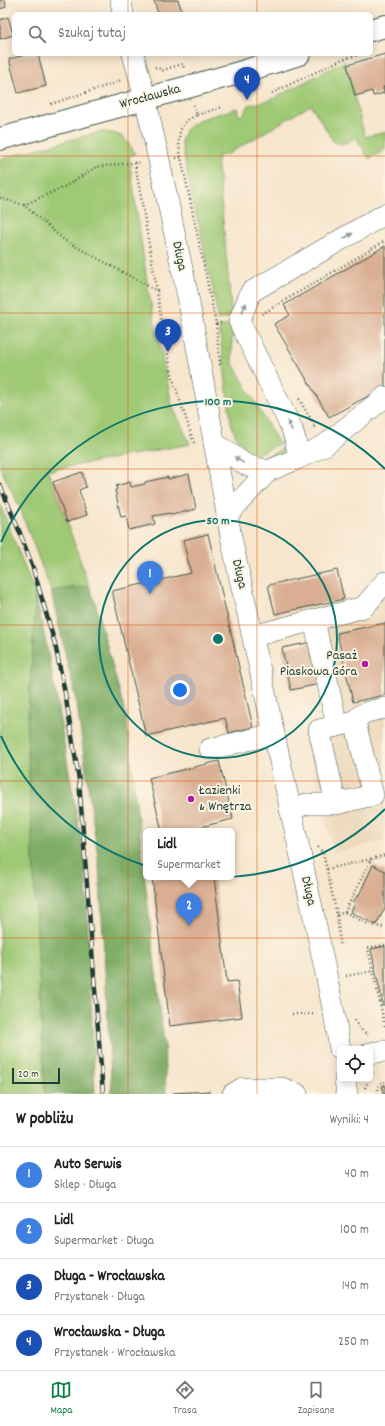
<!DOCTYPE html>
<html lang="pl">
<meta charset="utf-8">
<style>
body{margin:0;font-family:Dekko,sans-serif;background:#f2f2f2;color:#222}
.controls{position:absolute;right:12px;bottom:12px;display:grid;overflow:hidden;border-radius:6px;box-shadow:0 2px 10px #0003}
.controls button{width:36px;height:36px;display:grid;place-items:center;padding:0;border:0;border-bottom:1px solid #e0e0e0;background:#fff;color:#222;font:20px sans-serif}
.scale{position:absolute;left:12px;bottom:10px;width:48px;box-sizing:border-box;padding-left:4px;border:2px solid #1f3d34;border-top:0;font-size:11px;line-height:14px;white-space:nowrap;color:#1f3d34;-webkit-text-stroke:3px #fcf5e5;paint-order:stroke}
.you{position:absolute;left:180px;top:690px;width:14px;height:14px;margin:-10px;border:3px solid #fff;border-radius:50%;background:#1a73e8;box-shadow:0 0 0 6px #1a73e833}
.badge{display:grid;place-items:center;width:26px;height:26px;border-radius:50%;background:#0b8043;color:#fff;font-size:13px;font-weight:700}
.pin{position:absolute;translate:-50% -33px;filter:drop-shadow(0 1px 2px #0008)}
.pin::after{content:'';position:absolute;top:21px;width:14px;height:12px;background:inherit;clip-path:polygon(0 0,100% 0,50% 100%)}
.popup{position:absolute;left:143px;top:828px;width:92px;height:52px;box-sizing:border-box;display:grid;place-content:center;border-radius:6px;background:#fff;filter:drop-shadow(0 1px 3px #0005);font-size:13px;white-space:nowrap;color:#767676}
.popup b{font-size:15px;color:#222}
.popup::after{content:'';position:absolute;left:50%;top:100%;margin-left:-8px;border:8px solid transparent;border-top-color:#fff}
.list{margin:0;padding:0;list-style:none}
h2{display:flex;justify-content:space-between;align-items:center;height:52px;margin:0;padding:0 16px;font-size:17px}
h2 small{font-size:13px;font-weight:400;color:#767676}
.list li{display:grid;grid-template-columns:26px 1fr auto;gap:12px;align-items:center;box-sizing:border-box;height:56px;padding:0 16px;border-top:1px solid #e0e0e0}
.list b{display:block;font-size:15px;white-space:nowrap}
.list p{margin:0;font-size:13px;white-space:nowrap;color:#767676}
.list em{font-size:13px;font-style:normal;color:#767676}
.icon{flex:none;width:22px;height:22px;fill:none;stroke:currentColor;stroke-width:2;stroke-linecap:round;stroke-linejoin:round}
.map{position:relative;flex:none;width:385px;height:1094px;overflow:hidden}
.search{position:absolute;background:#fff;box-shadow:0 2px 10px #0003;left:12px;right:12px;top:12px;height:44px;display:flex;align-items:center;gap:10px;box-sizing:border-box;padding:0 14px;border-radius:6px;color:#767676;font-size:15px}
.sheet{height:276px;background:#fff}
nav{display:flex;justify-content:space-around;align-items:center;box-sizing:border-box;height:56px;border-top:1px solid #e0e0e0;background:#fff;font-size:11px;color:#767676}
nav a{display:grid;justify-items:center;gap:2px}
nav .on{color:#0b8043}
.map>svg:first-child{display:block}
</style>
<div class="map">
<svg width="385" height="1094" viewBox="0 0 385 1094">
<rect width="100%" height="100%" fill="#fcf5e5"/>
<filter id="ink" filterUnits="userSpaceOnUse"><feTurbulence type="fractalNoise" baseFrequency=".025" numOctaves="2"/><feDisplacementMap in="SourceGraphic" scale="8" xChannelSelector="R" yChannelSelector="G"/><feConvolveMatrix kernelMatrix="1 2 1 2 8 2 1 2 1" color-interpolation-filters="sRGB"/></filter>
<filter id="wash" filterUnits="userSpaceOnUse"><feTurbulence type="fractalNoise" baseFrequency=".012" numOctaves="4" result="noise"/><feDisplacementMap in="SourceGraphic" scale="16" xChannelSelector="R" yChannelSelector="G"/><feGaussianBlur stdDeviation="0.9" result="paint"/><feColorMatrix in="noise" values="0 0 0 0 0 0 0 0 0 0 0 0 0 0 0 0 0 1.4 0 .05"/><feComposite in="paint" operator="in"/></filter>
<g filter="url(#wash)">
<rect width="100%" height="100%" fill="#f7e5cc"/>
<polygon fill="#ecd8ba" points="385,597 385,840 334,853 304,731 339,723 321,629 370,617"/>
<g fill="#9fc975" stroke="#5f8354">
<path d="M 345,61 L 365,137 L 385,132 L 385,150 L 369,159 L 356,137 C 348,142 342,147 333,141 L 311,105 L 228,154 L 217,157 L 232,317 L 218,320 L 215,300 L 199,224 L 194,210 L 181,140 L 186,129 L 198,120 L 237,108 L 239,116 L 242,116 L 249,105 L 270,100 Z"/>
<path d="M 99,132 C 119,132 126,136 135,154 L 129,156 L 130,165 L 149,295 L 172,405 L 190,444 L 47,471 L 53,482 L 89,586 L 51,591 L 19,506 L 0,467 L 0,159 Z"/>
<polygon points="232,325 232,362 279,444 255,455 248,452 235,435 231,423 219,326"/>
<polygon points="290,445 290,449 279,460 255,462"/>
<polygon points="0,504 35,594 35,616 27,732 45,1094 0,1094 0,1083 2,1083 0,1074"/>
</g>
<g fill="#7fad66" stroke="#4f754d">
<polygon points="89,586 95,602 126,716 164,1043 166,1094 112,1094 99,865 77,705 51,591"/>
<polygon points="35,594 48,652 85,862 95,1094 45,1094 27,732 35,616"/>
</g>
<g id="blocks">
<g fill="#d9ae92">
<polygon points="0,0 5,0 6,7 0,9"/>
<polygon points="154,0 178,0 183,14 158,14"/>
<polygon points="8,17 13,35 0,39 0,20"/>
<polygon points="29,54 38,54 46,86 18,93 9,59"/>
<polygon points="385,54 385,87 383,87 384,93 373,96 372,91 355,96 347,65"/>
<polygon points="385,246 385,387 329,417 274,324 290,315 284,305"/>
<polygon points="82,472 86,487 79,490 87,515 67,522 53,482"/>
<polygon points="189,474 196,509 171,515 170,513 153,516 155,524 129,530 126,516 121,517 115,490 117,489 116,486 130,482 131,487 145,484 145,482 168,477 168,479"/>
<polygon points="208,534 253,727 229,733 225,718 146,736 112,591 191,573 183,540"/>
<polygon points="337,570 344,599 275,614 268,585"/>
<polygon points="385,623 385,695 353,702 337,633"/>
<polygon points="312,642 325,683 291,690 282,648"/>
<polygon points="219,761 233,819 184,831 162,831 149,778"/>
<polygon points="373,865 385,871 385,908 376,925 351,912 355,903 354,903 355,899 357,896 358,897"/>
<polygon points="152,877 214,877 227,982 237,981 242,1017 170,1026"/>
<polygon points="385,946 385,1005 383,1005 371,949"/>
<polygon points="385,1085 385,1094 383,1094 382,1086"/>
<polygon points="209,1091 209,1094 173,1094 173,1093"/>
</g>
</g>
</g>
<g filter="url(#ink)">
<use href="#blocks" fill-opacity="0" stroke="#3f564b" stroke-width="1"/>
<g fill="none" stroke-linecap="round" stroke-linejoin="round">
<g stroke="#3f564b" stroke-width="22">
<g id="minor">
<polyline points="121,0 123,14"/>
<polyline points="133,54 145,98 159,160 188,297 232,542 316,926 334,1013 340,1049"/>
<polyline points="214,443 246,465 268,471"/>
<polyline points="299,458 325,445 385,397"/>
<polyline points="227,515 268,471 299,458 295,439 292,429 239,321 251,292 385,214"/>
<polyline points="314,620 337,726"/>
<polyline points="253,636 364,607 385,582"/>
<path d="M 355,722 C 361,711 373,711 385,708"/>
<polyline points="210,749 274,734"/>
<polyline points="290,810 306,804 336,804 373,795 355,722 319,730 336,804"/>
<polyline points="370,1053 385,1051"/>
<polyline points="345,1079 347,1094"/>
<polyline points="233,1094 243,1088 282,1088 297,1094"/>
</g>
</g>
<g stroke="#3f564b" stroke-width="24">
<g id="major">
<polyline points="371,30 385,26"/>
<polyline points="0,139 242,72 299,54"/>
</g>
</g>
<g stroke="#3f564b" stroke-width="2.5" stroke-dasharray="1 3" stroke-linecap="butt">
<polyline points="155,67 163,70 183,64 184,70"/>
<polyline points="272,93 341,60 360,54"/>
<polyline points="51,104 118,82 121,79"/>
<polyline points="197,115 223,107"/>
<path d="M 181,157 C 179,146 176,131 186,122 C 188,119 193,117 197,115 L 193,104"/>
<polyline points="176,158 181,157 216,324 221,323"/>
<polyline points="135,163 157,291"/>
<polyline points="0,198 24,205 64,240 157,291 162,326 173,379 195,446"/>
<polyline points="24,205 66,186 96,167 141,162"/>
<polyline points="262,314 385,241"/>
<polyline points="216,324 220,365"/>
<polyline points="299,399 315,426 311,429"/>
<polyline points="318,847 323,853 337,915 340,944"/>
<polyline points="327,869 371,859"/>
<polyline points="345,912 368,924 385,928"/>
<polyline points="337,915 345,912 371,859 385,855"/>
<polyline points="385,945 368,948 385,1026"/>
<polyline points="346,976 373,971"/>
<polyline points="292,1014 316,1014"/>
<polyline points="355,1020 359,1028 368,1035"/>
<polyline points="370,1077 374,1071"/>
<polyline points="365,1088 369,1079"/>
<polyline points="378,1094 378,1086 382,1082 385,1082"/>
</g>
<use href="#minor" stroke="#fff" stroke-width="21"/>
<use href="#major" stroke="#fff" stroke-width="22"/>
<g stroke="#1f3d34" stroke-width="4.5">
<polyline id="rail" points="0,485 20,533 33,568 55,644 65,693 79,780 103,1094"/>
</g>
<use href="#rail" stroke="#fcf5e5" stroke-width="3" stroke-dasharray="9" stroke-linecap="butt"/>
</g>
<defs><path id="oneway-solid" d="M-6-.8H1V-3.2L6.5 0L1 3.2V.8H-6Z"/></defs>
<g fill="#8f9e9a">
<use href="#oneway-solid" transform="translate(348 236) rotate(-30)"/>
<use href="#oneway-solid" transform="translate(244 308) rotate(-67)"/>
<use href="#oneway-solid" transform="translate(290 426) rotate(-115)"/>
<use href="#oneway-solid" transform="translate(239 460) rotate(-145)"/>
</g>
</g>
<path fill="none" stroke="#de580e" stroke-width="1" stroke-opacity="0.55" d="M 128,0 L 128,14M 257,0 L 257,14M 128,54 L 128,1094M 257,54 L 257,1094M 0,156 L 385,156M 0,313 L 385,313M 0,469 L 385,469M 0,625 L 385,625M 0,781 L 385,781M 0,938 L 385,938"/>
<g fill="none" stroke="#0f766e" stroke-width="2">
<circle cx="218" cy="639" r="119"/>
<path d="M385 809A238 238 0 0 1 1 736M1 542A238 238 0 0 1 385 469"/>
</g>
<g fill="#b5179e" stroke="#fcf5e5" stroke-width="1.5">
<circle cx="365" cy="664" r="4"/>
<circle cx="191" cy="799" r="4"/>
</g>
<g text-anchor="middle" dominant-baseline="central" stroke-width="4" stroke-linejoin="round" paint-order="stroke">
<g font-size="14" fill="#1f3d34" stroke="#fcf5e5">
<text transform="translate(150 97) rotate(-15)">Wrocławska</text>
<text transform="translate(179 256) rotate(78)">Długa</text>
<text transform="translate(239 574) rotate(77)">Długa</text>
<text transform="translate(308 891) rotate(77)">Długa</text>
</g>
<g font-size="14" fill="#1f3d34" stroke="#fcf5e5" text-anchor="end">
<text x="357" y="656">Pasaż<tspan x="357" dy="16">Piaskowa Góra</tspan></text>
<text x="199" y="791" text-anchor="start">Łazienki<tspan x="199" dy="16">&amp; Wnętrza</tspan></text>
</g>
</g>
<circle cx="218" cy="639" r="6" fill="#0f766e" stroke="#fcf5e5" stroke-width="2"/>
<g font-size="12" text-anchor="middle" font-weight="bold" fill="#0f766e" stroke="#fcf5e5" stroke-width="4" stroke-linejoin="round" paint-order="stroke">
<text x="218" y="405">100 m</text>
<text x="218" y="524">50 m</text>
</g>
</svg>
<div class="controls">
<button><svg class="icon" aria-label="locate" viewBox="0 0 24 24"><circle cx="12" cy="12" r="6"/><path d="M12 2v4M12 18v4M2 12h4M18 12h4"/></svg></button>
</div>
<div class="scale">20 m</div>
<div class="you"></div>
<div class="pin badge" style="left:150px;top:594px;background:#3f7fe0">1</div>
<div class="pin badge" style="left:189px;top:926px;background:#3f7fe0">2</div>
<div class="popup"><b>Lidl</b>Supermarket</div>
<div class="pin badge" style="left:168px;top:352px;background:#1a4fb4">3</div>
<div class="pin badge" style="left:247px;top:100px;background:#1a4fb4">4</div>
<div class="search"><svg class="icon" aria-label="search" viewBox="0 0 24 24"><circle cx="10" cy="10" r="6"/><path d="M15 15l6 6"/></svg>Szukaj tutaj</div>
</div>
<section class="sheet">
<h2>W pobliżu<small>Wyniki: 4</small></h2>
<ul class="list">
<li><span class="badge" style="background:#3f7fe0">1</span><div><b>Auto Serwis</b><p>Sklep · Długa</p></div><em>40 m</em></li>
<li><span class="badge" style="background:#3f7fe0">2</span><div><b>Lidl</b><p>Supermarket · Długa</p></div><em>100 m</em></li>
<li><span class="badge" style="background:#1a4fb4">3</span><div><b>Długa - Wrocławska</b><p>Przystanek · Długa</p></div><em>140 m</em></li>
<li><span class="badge" style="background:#1a4fb4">4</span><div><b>Wrocławska - Długa</b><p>Przystanek · Wrocławska</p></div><em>250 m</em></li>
</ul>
</section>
<nav>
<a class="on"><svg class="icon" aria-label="map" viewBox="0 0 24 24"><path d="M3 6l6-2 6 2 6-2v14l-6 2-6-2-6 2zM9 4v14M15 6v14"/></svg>Mapa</a>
<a><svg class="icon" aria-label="directions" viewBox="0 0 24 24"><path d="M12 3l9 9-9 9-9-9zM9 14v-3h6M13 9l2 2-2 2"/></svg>Trasa</a>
<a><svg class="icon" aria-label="saved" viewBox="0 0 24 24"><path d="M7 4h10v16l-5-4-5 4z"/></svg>Zapisane</a>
</nav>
